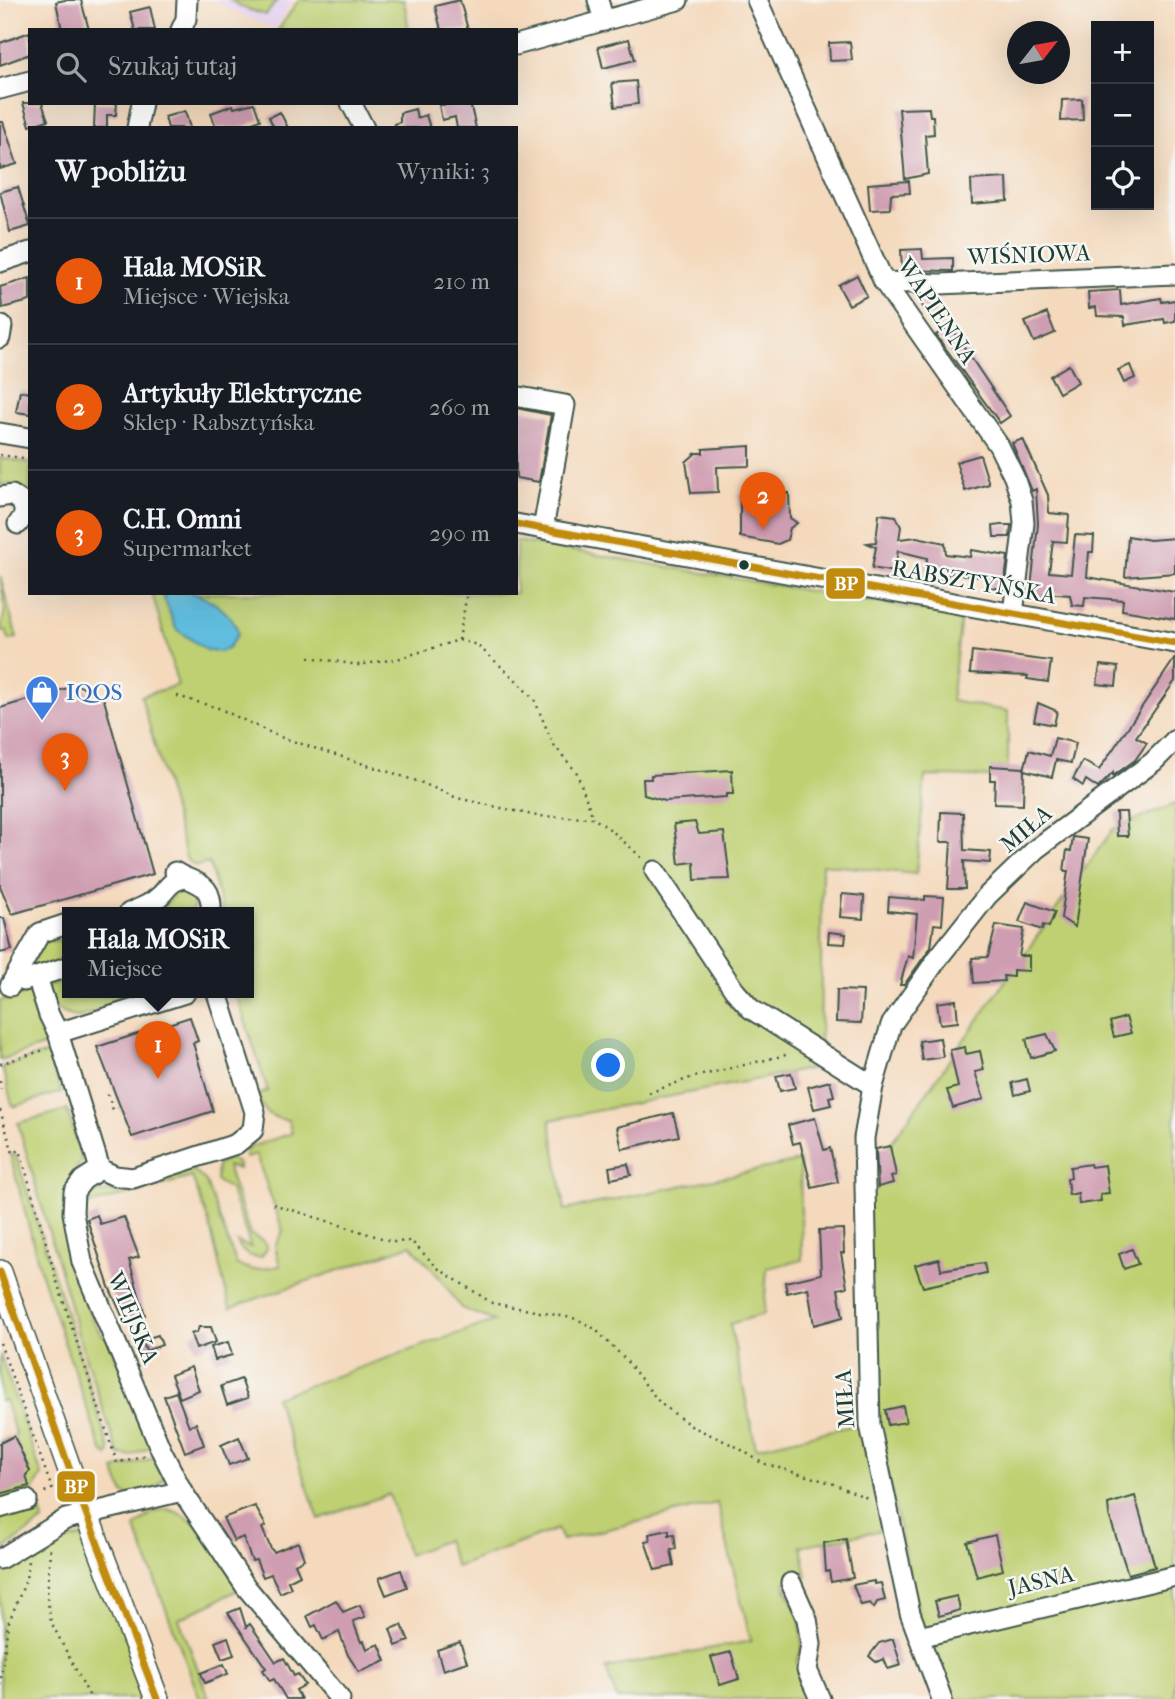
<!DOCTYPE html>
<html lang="pl">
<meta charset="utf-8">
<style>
body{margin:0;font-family:"IM FELL French Canon",serif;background:#20242c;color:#f1f3f6}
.controls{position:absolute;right:21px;top:21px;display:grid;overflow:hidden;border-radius:0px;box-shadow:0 7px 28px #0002}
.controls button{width:63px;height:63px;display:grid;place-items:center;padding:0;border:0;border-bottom:2px solid #363941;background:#171b24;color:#f1f3f6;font:35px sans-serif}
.compass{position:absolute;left:1007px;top:21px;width:63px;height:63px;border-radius:50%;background:#171b24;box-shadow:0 7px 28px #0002;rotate:59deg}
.you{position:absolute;left:609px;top:1066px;width:24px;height:24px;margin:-18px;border:5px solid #fff;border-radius:50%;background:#1a73e8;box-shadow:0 0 0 10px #1a73e833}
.badge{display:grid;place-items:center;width:46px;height:46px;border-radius:50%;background:#ea580c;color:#fff;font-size:23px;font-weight:700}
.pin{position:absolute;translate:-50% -58px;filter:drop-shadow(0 2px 4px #0008)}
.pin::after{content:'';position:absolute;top:37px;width:24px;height:21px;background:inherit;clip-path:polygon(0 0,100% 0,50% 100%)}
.popup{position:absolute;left:62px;top:907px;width:192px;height:91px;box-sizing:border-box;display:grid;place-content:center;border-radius:0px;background:#171b24;filter:drop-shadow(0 2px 5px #0005);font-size:23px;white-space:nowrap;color:#9ea1a6}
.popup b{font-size:26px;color:#f1f3f6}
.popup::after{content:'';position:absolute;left:50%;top:100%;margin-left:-14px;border:14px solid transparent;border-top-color:#171b24}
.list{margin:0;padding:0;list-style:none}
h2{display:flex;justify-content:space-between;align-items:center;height:91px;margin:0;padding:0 28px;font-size:30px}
h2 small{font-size:23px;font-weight:400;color:#9ea1a6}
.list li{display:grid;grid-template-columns:46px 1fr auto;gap:21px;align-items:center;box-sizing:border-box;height:126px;padding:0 28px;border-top:2px solid #363941}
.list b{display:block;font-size:26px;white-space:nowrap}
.list p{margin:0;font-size:23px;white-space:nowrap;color:#9ea1a6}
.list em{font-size:23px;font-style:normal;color:#9ea1a6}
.icon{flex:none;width:38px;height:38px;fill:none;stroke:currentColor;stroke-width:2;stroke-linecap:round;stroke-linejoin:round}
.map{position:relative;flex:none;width:1175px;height:1699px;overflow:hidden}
.search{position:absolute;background:#171b24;box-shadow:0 7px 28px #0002;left:28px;top:28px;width:490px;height:77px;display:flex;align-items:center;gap:18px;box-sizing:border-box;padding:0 24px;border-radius:0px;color:#9ea1a6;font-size:26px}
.panel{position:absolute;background:#171b24;box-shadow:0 7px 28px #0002;left:28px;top:126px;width:490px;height:469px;border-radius:0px}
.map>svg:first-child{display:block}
</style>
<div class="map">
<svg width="1175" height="1699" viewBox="0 0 1175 1699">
<rect width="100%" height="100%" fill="#f6f6f2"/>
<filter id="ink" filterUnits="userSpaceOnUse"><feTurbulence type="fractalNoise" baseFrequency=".0143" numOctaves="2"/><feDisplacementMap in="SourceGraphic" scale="14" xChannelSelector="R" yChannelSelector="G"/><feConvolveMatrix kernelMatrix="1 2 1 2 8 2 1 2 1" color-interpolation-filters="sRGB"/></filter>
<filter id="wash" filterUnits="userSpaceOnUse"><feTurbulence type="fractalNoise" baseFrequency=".00686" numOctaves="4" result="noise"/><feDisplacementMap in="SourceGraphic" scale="28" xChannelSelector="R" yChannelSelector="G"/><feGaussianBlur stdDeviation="1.57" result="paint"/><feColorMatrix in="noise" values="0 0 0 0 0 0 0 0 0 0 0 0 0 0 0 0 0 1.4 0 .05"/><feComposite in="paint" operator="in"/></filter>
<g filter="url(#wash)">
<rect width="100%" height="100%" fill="#f4d9bc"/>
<polygon fill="#e6d2f0" points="216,0 293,0 275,29 218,4"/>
<g fill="#bfd073" stroke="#6f8654" stroke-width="2">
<polygon points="230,0 277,0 266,15 241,7"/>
<polygon points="299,0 404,0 409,30 278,30"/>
<polygon points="0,458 30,463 30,492 17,485 2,484 0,487"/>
<path d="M 516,541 L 961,617 L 951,701 L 1008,711 L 1008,777 L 925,776 L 916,874 L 822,864 L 820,1067 L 550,1120 L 565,1210 L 800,1161 L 802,1260 L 767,1268 L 764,1314 L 730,1324 L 756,1448 L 859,1424 L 888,1529 L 801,1546 L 807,1577 L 784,1583 L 800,1619 L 802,1646 L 797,1663 L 813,1699 L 617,1699 L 606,1668 L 751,1641 L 717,1503 L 562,1540 L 557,1529 L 456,1567 L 446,1540 L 408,1555 L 389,1494 L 319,1519 L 275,1397 L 494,1321 L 461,1308 L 440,1278 L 411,1245 L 230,1308 L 209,1223 L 192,1177 L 77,1208 L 81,1195 L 118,1191 L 190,1169 L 205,1180 L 237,1265 L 254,1270 L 280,1266 L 275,1246 L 283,1231 L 256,1155 L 245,1158 L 245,1152 L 250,1147 L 292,1133 L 288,1120 C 270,1118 263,1112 257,1095 L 268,1091 L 236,993 L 249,993 L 249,913 L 223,913 L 209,863 L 196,866 L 187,860 L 141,696 L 178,685 L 152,593 L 516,593 Z"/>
<polygon points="0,576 17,638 9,640 6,630 0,632 5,610"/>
<polygon points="1175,804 1175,1699 950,1699 918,1614 875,1416 862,1184 1113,829"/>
<polygon points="185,888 195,903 191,912 159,913 178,889"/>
<polygon points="51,937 51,941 67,940 67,958 28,971 42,943"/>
<path d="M 67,980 L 67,993 L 152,993 L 79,1017 C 58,1015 52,1006 46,986 Z"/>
<polygon points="35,990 52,1043 0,1060 0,1001"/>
<polygon points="48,1053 61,1092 13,1107 2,1067"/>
<path d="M 67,1110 L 82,1159 L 70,1179 L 66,1192 C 72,1225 79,1323 108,1339 L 153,1446 L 131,1456 L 120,1455 L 117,1450 L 81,1344 L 18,1123 Z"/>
<polygon points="10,1154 16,1156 110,1451 108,1456 101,1449 42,1277"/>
<path d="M 229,1158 L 237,1163 L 239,1169 L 227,1166 L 250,1234 L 264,1242 L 267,1249 L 261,1257 C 249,1258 242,1253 237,1242 L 251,1247 L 230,1189 L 216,1181 L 217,1166 Z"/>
<polygon points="0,1354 42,1476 33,1491 0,1503 0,1441 16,1436 5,1400 0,1401"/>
<path d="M 156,1457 L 164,1478 C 153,1492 141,1498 124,1494 L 114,1470 Z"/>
<polygon points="26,1509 41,1511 43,1521 0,1552 0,1517"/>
<path d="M 167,1509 C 204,1517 220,1559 240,1589 L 179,1619 L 209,1699 L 200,1699 L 135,1527 L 152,1513 Z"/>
<polygon points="84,1536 151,1699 0,1699 0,1573 39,1548"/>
</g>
<path fill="#60bdde" stroke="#407d89" stroke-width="2" d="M 162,593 C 171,593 183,591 192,593 C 209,597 236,615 238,634 L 228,648 L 220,652 L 208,651 L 176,629 Z"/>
<g id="blocks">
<g fill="#cf9db1">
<polygon points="65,0 81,0 89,30 62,30 56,2"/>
<polygon points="460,0 468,30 441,30 435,6"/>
<polygon points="150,7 155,30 135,30 130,12"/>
<polygon points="30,32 30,54 0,65 0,43"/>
<polygon points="629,39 635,60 603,68 598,47"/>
<polygon points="850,42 852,60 830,61 829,43"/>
<polygon points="636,81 638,104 615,107 612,83"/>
<polygon points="1082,99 1083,120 1061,121 1062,100"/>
<polygon points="23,103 42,103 48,120 30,126"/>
<polygon points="95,103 117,103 116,115 107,115 107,128 94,128"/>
<polygon points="254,103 260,120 240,128 216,128 211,113 233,105 234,108"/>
<polygon points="470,103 476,128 457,128 455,117 442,120 439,105"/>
<polygon points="929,108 930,116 933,116 934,134 925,135 928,174 905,179 899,109"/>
<polygon points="415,109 417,118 426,115 430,128 394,128 394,124 400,122 400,113"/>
<polygon points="185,111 190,128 168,128 165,117"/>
<polygon points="280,112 288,128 274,128 269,117"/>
<polygon points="0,122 3,122 17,164 0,169"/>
<polygon points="1007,178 1008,201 972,204 971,180"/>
<polygon points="909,181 910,193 891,194 890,209 870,210 868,184"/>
<polygon points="18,187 30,226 10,232 0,192"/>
<polygon points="922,249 923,259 953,258 953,271 902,270 901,250"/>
<polygon points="857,275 867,296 849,305 838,285"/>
<polygon points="30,278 30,301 2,308 0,287"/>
<polygon points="1120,290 1121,305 1161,298 1162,302 1175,300 1175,321 1165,323 1164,319 1125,325 1124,317 1097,316 1096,307 1089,308 1088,292"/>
<polygon points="915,295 930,296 938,308 928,314"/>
<polygon points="1047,313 1055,333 1034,342 1025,322"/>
<polygon points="950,326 1010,416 1000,423 936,335"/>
<polygon points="1069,365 1078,382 1059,393 1050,376"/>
<polygon points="1130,365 1135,378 1124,383 1118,370"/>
<polygon points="20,391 30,393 30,414 16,412"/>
<polygon points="516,408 551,415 539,482 516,478"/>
<polygon points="1023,439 1048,495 1049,513 1069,515 1067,542 1053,541 1049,572 1071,574 1075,535 1094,536 1093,552 1089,552 1087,577 1175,592 1175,619 1122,610 1123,600 1085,597 1084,606 1072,605 1070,595 1044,593 1043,599 1030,597 1038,524 1036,489 1032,491 1012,443"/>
<polygon points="750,446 750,466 717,467 718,492 691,493 686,462 696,453 703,453 703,449"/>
<polygon points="980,455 989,484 965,491 956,462"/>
<polygon points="740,493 789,493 790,518 797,523 790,528 787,540 778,544 740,537"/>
<polygon points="879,514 896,516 901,527 899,539 917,537 945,543 946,554 970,557 971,550 1008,556 1004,589 987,587 989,578 948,573 947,579 925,576 927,558 898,551 894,572 872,568 876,547 867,543 876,542"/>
<polygon points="1001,525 1011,525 1010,537 994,537 993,526"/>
<polygon points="1128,536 1150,540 1175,538 1175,573 1125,577"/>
<polygon points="972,651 1051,661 1048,682 1027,679 1028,676 970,673"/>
<polygon points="1175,658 1175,681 1136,737 1147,743 1135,760 1113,776 1113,773 1098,788 1086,780 1083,786 1073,779 1083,761 1099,770"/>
<polygon points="1100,665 1118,667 1116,686 1097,684"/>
<polygon points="78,685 104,700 153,874 12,914 0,886 0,708"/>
<polygon points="1038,703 1057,711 1054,725 1034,721"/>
<polygon points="1055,738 1076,743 1071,763 1056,760 1052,777 1024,770 1029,750 1050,756"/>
<polygon points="990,766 1024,768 1023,805 994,804 995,780 990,780"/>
<polygon points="732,770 733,794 726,794 726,797 665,801 644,795 643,779 651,779 651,775"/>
<polygon points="941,812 963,813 964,850 991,852 990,863 964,861 965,889 948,889 951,842 940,842"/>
<polygon points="1116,812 1126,812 1128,836 1117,836"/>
<polygon points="695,822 699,834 724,832 730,879 695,880 694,862 679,864 674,824"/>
<polygon points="1073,837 1088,839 1075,927 1061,918 1068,871 1064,871 1067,850 1071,851"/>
<polygon points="842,894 864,896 863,919 840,917"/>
<polygon points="925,896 944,897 942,925 934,924 931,947 904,985 900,985 908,956 913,958 917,914 888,911 889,897 925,900"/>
<polygon points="1027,902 1055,912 1049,927 1043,925 1042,930 1019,922"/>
<polygon points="0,918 4,918 12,950 0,953"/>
<polygon points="996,925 1024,929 1019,956 1029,956 1029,971 1013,970 1013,977 1003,976 1004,981 974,983 972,958 988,957"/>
<polygon points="829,932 846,934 845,944 828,943"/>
<polygon points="837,990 863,991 861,1023 836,1022"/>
<polygon points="956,1000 958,1022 940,1024 937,1003"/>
<polygon points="190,1017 198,1041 193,1043 213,1111 132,1137 97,1047"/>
<polygon points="1126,1017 1131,1033 1114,1037 1110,1022"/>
<polygon points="1047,1034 1055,1051 1031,1058 1026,1039"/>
<polygon points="940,1038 943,1057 922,1060 919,1041"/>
<polygon points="965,1047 966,1054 980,1051 984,1070 975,1072 984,1099 953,1108 947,1090 958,1087 950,1050"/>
<polygon points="791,1073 795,1088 780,1091 776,1076"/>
<polygon points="1027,1079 1030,1091 1015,1095 1012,1083"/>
<polygon points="830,1081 834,1096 829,1097 831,1105 814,1109 808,1087"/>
<polygon points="673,1113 679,1136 622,1149 617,1127"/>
<polygon points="815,1118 824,1150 830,1148 838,1182 812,1188 800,1142 793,1144 788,1125"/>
<polygon points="890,1146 896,1175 891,1177 893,1183 878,1187 876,1149"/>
<polygon points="628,1164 631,1175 611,1179 609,1167"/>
<polygon points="1090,1164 1091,1167 1105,1165 1109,1193 1100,1194 1101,1201 1079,1204 1078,1193 1069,1195 1067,1179 1071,1178 1070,1167"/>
<polygon points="97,1215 100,1224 124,1217 139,1257 129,1260 145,1315 125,1322 109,1287 87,1219"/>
<polygon points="843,1229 844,1253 841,1253 847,1287 838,1289 843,1317 814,1325 808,1288 787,1293 785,1282 821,1274 819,1230"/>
<polygon points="1132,1249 1138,1264 1124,1269 1119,1254"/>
<polygon points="939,1259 941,1270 984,1263 986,1273 923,1287 915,1265"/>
<polygon points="199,1327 211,1327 216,1342 196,1349 191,1334 197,1332"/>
<polygon points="158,1335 162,1345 146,1351 142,1340"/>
<polygon points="228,1342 232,1355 215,1360 211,1347"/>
<polygon points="191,1367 199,1390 180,1398 171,1375"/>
<polygon points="241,1379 248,1398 227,1405 221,1386"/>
<polygon points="176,1392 189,1426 196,1423 204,1445 185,1452 164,1396"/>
<polygon points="903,1406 906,1422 888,1425 885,1410"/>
<polygon points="14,1436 30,1471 26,1475 29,1486 0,1494 0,1443"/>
<polygon points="239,1437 248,1458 229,1465 221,1445"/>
<polygon points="1135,1496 1155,1567 1128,1574 1109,1515 1108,1504"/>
<polygon points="255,1506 266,1526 262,1528 271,1549 274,1552 298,1542 304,1559 295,1564 300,1575 288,1581 291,1588 280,1593 271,1574 263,1577 256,1560 252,1561 243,1537 234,1541 223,1518"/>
<polygon points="669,1530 669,1535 674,1534 676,1549 671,1550 674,1566 655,1570 645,1541 650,1540 649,1534"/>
<polygon points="995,1535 1003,1570 977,1577 967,1542"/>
<polygon points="846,1539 853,1578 831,1582 829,1571 826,1572 824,1543"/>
<polygon points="401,1570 407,1587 386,1595 379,1578"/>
<polygon points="874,1581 874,1584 881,1583 885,1600 877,1602 874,1608 870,1603 861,1605 853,1585"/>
<polygon points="957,1596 960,1610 939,1616 935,1601"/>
<polygon points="336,1600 343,1612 360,1605 365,1617 353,1621 361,1642 364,1641 367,1649 379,1644 386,1661 359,1672 348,1655 339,1632 323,1640 316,1625 312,1627 307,1616"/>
<polygon points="240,1608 246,1627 250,1624 276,1662 284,1658 294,1676 298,1674 305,1685 296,1690 301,1699 286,1699 274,1679 270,1681 263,1670 266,1668 228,1613"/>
<polygon points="402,1625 409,1641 396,1646 390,1629"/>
<polygon points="228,1637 234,1655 222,1659 215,1642"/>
<polygon points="893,1639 901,1665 888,1669 884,1659 876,1662 869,1656 879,1643"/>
<polygon points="460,1642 467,1662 443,1670 437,1650"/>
<polygon points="731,1652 739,1679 720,1685 711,1657"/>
<polygon points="224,1664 228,1674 205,1683 201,1673"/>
</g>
</g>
</g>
<g filter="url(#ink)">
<use href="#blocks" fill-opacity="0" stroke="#3f5448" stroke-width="2"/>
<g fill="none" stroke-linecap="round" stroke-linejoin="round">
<g stroke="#3f5448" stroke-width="23">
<g id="minor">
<polyline points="598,0 604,21"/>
<polyline points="757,0 884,282 999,446 1014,477 1022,501 1024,523 1013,614"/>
<polyline points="181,30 186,19 187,0"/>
<polyline points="516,45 678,0"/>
<polyline points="0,89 30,81"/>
<polyline points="351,103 364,128"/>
<polyline points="137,128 142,103"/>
<polyline points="0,262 30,252"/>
<polyline points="884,282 940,284 1175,274"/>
<polyline points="0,338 2,326"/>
<polyline points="520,397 565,405 543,529"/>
<polyline points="0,433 30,438"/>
<polyline points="0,497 12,495 22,502 25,514 18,524"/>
<polyline points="516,524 1175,643"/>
<polyline points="655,871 734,990 751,1009 873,1086"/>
<path d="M 175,872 C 196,885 213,881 211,913"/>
<path d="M 129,913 C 141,908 152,904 161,895 C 170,885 171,881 185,878"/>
<polyline points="37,977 49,1015 58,1033 100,1169 115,1176 133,1178 236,1144 253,1130 255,1112 217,993"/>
<polyline points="24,981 67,967"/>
<polyline points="10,986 40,933 67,924"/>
<polyline points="58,1033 185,993"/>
<polyline points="100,1169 83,1180 74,1192 73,1213 82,1262 161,1450 182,1491 246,1587 340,1699"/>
<polyline points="0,1508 27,1500"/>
<polyline points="0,1559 66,1519 182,1491"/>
<polyline points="791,1583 807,1619 811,1644 807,1670 820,1699"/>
<polyline points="919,1637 1175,1576"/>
<polyline points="942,1699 910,1613 870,1425 864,1138 873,1086 891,1025 938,958 987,896 1036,849 1153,762 1175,740"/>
</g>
</g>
<g stroke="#3f5448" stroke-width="26">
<polyline id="major" points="0,1272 73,1479 157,1699"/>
</g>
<g stroke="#3f5448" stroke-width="2.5" stroke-dasharray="2 5" stroke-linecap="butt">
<polyline points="0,455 30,459"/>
<polyline points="459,640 467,593"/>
<polyline points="309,657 358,665 397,659 459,640 477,645 516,680 535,701 553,744 577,773 593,818"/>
<polyline points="177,696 218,708 280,737 420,782 457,798 537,816 593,818 611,830 643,859"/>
<polyline points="0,1064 47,1049"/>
<polyline points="0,1081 0,1089"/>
<polyline points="649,1093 690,1078 790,1054"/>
<polyline points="108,1094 113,1110 117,1108"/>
<polyline points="0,1110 13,1153 20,1150 57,1282 117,1463 145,1455"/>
<polyline points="273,1204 394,1242 411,1241 439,1269 492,1303 577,1319 595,1329 625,1359 660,1403 691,1426 737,1447 762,1463 831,1483 870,1499"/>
<polyline points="0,1343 52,1489 42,1493"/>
<polyline points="50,1549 47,1597 51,1622 91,1699"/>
<polyline points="0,1685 8,1624 26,1580 28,1560"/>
</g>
<use href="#minor" stroke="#fff" stroke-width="19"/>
<use href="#major" stroke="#fff" stroke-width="23"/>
<g stroke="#f6f6f2" stroke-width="12">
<g id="bus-1">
<polyline points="516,524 1175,643"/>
<polyline points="0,1272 73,1479 157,1699"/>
</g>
</g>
<use href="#bus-1" stroke="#c18c0d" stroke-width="7"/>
</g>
</g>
<defs>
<g id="shop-pin" transform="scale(1.75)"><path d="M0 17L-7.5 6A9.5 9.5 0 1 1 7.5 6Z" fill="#3f7fe0" stroke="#f6f6f2"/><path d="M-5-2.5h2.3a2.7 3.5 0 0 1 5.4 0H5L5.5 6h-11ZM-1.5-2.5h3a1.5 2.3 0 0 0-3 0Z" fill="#fff"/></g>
</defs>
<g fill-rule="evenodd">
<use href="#shop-pin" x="42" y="692"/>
</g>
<circle fill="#1f3d34" stroke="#f6f6f2" stroke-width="2.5" cx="744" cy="565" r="6"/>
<g text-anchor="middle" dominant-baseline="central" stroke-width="5" stroke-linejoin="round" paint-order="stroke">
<g font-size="23" fill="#1f3d34" stroke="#f6f6f2">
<text transform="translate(1029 255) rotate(-2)">WIŚNIOWA</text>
<text transform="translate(937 311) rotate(56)">WAPIENNA</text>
<text transform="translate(974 582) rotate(10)">RABSZTYŃSKA</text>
<text transform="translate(1026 829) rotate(-40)">MIŁA</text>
<text transform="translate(133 1318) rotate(67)">WIEJSKA</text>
<text transform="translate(845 1399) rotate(-94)">MIŁA</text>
<text transform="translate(1041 1581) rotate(-13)">JASNA</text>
</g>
<g font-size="23" fill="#366cbe" stroke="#f6f6f2" text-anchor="start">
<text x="66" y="692">IQOS</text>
</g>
</g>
<g stroke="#f6f6f2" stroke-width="2.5">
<rect x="825" y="567" width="41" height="33" rx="7" fill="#c18c0d"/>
<rect x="56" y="1470" width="40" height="33" rx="7" fill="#c18c0d"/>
</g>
<g font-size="19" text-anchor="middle" font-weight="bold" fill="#fff">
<text x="846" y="590">BP</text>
<text x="76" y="1493">BP</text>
</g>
</svg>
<div class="controls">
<button>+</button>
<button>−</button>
<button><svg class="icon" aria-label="locate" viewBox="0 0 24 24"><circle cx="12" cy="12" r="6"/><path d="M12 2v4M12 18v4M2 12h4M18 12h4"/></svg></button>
</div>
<svg class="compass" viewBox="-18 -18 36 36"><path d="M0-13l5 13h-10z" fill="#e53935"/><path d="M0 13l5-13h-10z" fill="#9ea1a6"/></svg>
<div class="you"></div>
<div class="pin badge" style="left:158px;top:1079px">1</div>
<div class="popup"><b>Hala MOSiR</b>Miejsce</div>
<div class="pin badge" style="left:763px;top:530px">2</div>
<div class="pin badge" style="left:65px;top:791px">3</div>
<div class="search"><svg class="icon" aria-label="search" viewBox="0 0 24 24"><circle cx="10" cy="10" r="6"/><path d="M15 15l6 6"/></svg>Szukaj tutaj</div>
<section class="panel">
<h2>W pobliżu<small>Wyniki: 3</small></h2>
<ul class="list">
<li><span class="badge">1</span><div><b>Hala MOSiR</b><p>Miejsce · Wiejska</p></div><em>210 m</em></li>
<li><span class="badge">2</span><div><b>Artykuły Elektryczne</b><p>Sklep · Rabsztyńska</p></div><em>260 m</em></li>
<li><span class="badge">3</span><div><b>C.H. Omni</b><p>Supermarket</p></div><em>290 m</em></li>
</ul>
</section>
</div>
